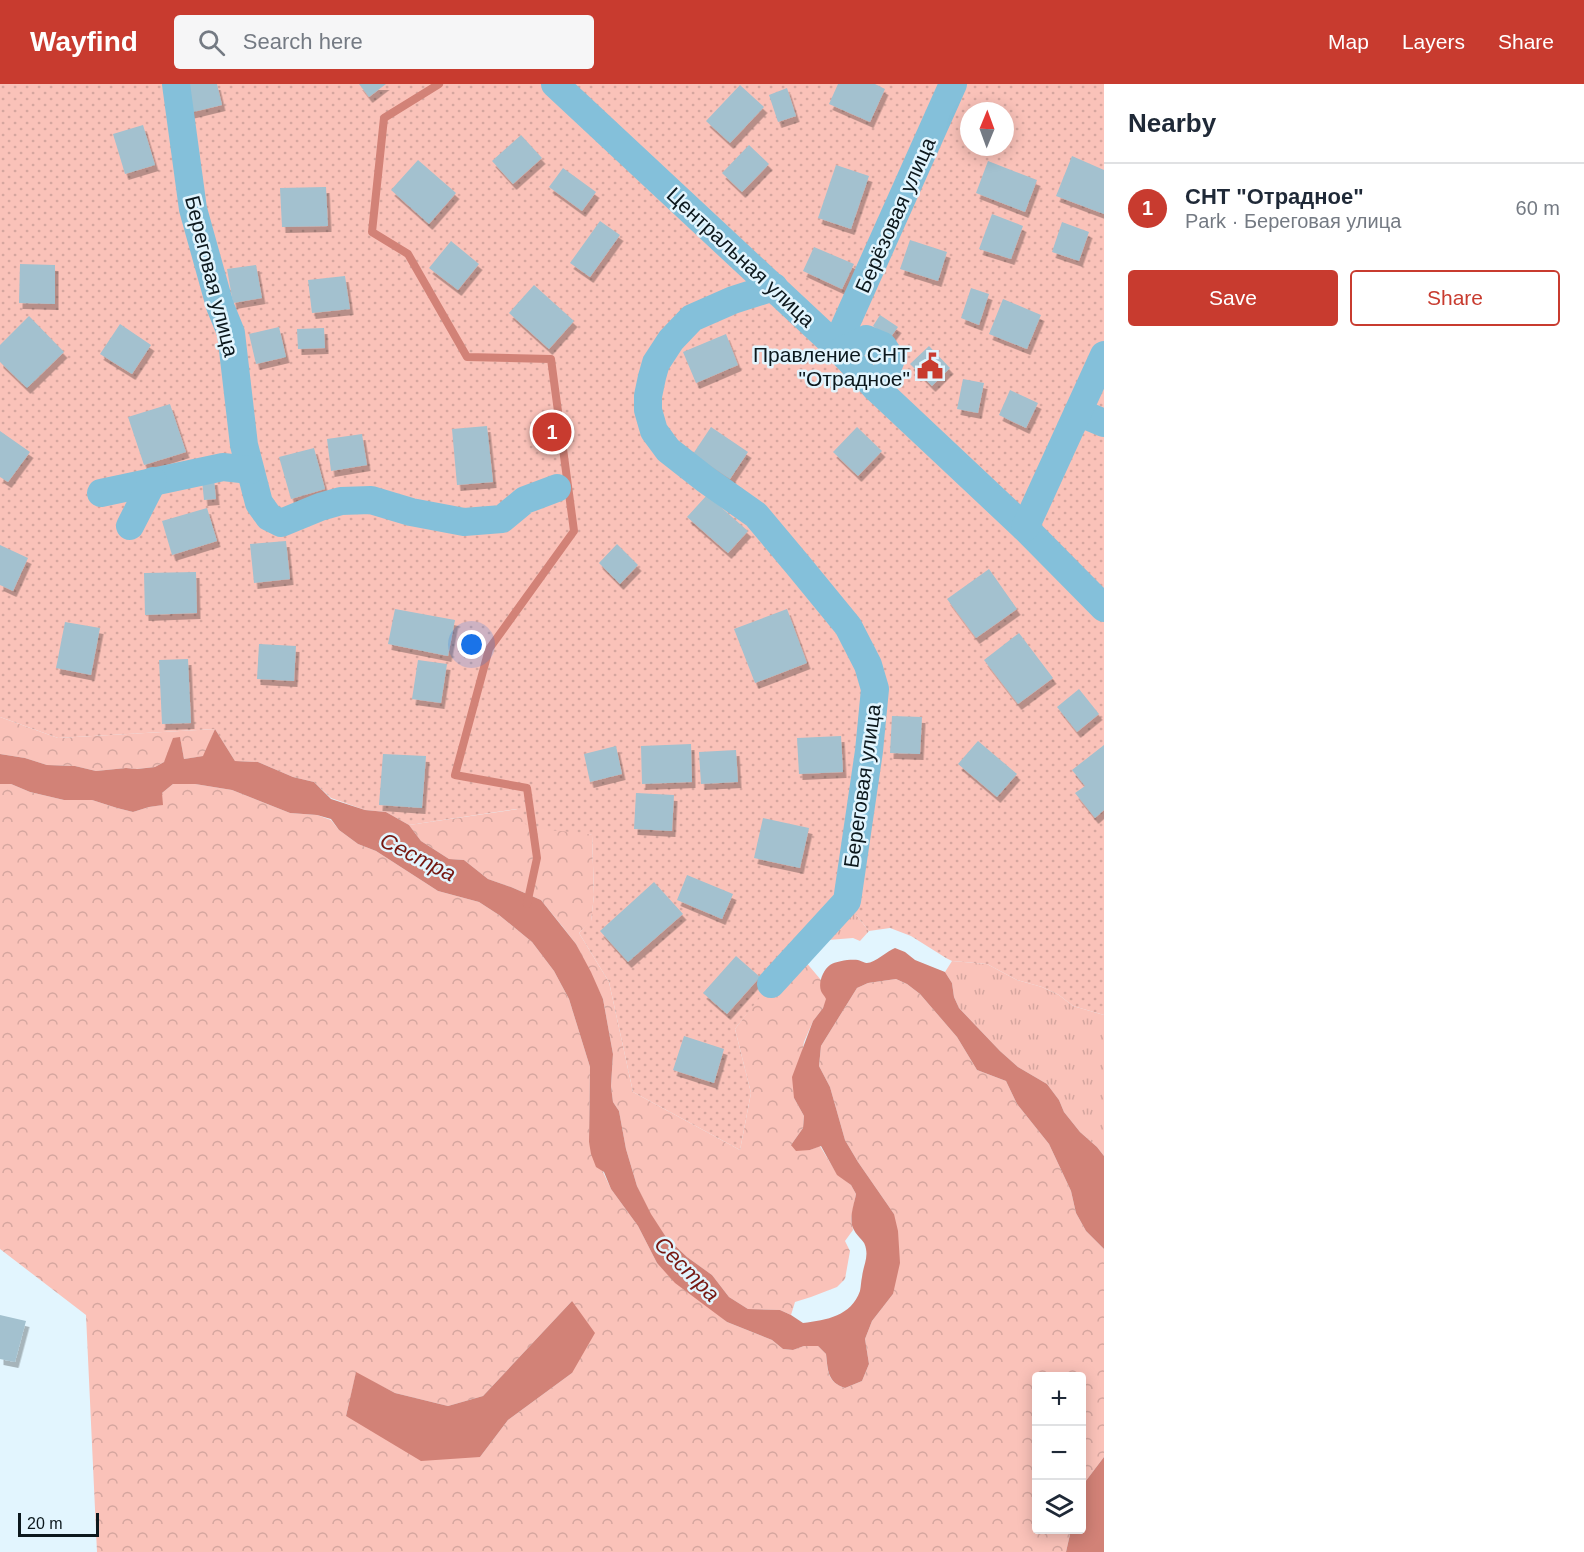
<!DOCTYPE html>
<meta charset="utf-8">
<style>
body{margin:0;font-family:Arial,sans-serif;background:#f6f6f7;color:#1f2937}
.controls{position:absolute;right:18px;bottom:18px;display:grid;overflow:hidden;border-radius:6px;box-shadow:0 3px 15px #0003}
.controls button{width:54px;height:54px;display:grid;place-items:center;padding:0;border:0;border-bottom:2px solid #e0e1e3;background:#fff;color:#1f2937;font:30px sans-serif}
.compass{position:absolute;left:960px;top:18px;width:54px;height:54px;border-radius:50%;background:#fff;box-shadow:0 3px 15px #0003;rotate:1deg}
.scale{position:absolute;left:18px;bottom:15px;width:81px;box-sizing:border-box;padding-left:6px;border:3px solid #0c181d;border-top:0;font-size:16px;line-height:21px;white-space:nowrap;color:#0c181d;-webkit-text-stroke:4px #e2f5fe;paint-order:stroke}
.you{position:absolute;left:472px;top:561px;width:21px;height:21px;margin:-15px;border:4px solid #fff;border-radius:50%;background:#1a73e8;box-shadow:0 0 0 9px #1a73e833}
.badge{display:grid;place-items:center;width:39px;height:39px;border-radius:50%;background:#c83b2f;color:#fff;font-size:20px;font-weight:700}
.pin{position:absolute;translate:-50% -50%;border:3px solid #fff;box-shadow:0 2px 6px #0006}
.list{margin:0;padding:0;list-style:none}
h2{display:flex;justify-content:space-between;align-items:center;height:78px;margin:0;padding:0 24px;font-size:26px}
h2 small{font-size:20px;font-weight:400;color:#747a83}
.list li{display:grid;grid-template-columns:39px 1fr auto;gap:18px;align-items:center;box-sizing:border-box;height:90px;padding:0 24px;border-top:2px solid #e0e1e3}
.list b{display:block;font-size:22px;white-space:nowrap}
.list p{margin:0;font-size:20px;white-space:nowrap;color:#747a83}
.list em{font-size:20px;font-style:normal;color:#747a83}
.actions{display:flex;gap:12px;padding:18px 24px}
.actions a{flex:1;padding:14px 0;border:2px solid #c83b2f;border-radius:6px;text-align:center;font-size:21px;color:#c83b2f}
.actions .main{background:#c83b2f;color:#fff}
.icon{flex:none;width:33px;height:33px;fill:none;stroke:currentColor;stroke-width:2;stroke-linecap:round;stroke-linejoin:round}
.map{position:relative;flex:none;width:1104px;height:1468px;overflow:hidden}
header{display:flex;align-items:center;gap:36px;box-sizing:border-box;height:84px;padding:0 30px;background:#c83b2f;color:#fff}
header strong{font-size:28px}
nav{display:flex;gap:33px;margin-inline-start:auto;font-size:21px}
.search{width:420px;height:54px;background:#f6f6f7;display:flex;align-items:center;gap:15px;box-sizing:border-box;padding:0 21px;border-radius:6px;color:#747a83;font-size:22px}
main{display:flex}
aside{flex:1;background:#fff}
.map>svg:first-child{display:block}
</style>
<header>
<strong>Wayfind</strong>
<div class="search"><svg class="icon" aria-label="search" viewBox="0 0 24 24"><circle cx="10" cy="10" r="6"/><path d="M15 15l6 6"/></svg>Search here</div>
<nav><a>Map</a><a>Layers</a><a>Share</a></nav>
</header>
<main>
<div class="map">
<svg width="1104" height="1468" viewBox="0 0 1104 1468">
<defs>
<pattern id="grass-tufts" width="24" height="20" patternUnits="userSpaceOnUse" patternTransform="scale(1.5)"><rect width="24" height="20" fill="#fac2b9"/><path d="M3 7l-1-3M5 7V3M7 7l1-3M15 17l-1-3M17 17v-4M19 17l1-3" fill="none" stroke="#d5a69f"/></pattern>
<pattern id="forest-crowns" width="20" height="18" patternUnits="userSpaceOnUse" patternTransform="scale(1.5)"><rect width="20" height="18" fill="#fac2b9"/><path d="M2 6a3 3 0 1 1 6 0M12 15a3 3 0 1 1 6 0" fill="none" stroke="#d5a69f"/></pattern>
<pattern id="garden-dots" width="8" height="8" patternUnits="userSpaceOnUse" patternTransform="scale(1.5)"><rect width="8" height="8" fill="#fac2b9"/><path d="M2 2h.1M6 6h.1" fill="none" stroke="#d5a69f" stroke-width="1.8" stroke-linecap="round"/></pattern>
<filter id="shadow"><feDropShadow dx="3.5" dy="6" stdDeviation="0" flood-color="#0004"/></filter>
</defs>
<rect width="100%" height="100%" fill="#e2f5fe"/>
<g fill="url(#grass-tufts)">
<polygon points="853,827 869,847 860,857 853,854 828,856"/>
<polygon points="952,877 987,880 1017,896 1042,903 1059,911 1073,922 1104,931 1104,1072 1097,1063 1080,1048 1064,1028 1059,1016 1047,1000 1018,983 1000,967 959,924 954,913 952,899 945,888"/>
</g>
<g fill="url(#forest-crowns)" fill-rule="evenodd">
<polygon points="0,633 58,654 215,645 204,672 184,675 180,654 164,678 155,683 136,685 126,684 96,687 75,682 47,681 25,674 0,670"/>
<path d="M 0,700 L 11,700 L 30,708 L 64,716 L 92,716 L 117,724 L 133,728 L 149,723 L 162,721 L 162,709 L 173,700 L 195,700 L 232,706 L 290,729 L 317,731 L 331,736 L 339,746 L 358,760 L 376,767 L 438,807 L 479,818 L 499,831 L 532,858 L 554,887 L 569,915 L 590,983 L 589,1058 L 611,1105 L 638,1142 L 657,1179 L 727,1238 L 772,1256 L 783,1265 L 793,1266 L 804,1262 L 818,1262 L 826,1270 C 828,1287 827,1298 845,1304 L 862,1297 L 869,1280 L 865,1255 L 872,1237 L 893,1210 L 894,1130 L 858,1078 L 845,1056 L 830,1003 L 819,982 L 821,962 L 857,904 L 868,899 L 896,895 L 907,900 L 920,910 L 957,953 L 977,986 L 1006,997 L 1017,1020 L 1049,1060 L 1071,1107 L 1076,1129 L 1086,1147 L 1104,1165 L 1104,1373 L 1082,1402 L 1082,1292 L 1036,1292 L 1036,1446 L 1071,1446 L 1066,1468 L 97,1468 L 86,1231 L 0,1165 ZM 572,1217 L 572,1289 L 508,1336 L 480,1373 L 346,1332 L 356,1289 L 395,1309 L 448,1322 L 483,1312 Z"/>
<polygon points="518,725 592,751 594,811 591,838 579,849 609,898 633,1008 740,1066 751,1009 735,945 764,907 799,870 821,896 821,906 827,915 823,924 813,937 804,958 794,1014 804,1032 803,1044 791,1061 810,1066 820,1062 837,1090 851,1101 856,1110 851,1135 853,1146 845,1157 850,1167 845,1195 837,1203 811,1213 795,1218 791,1231 780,1226 748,1225 729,1213 712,1191 687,1173 666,1153 650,1130 637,1102 626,1065 619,1027 613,1018 611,1002 613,970 603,915 576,860 562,842 541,816 511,803 488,795 464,776 449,775 421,757 409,741"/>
</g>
<path fill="url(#garden-dots)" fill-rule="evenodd" d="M 0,0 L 1104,0 L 1104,931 L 1073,922 L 1059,911 L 1042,903 L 1017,896 L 987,880 L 952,877 L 946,874 L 911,852 L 890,844 L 869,847 L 853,827 L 765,907 L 735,945 L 751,1009 L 740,1066 L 633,1008 L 609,898 L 579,849 L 591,837 L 594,811 L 592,751 L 583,749 L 547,746 L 525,740 L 517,725 L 409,741 L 386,728 L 365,726 L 331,714 L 314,698 L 293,693 L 258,678 L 235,677 L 215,645 L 58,654 L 0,633 ZM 969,27 L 1005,27 L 1005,63 L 969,63 Z"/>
<g fill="#d28277">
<path d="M 215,645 L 235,677 L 258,678 L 293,693 L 314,698 L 331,715 L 365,726 L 386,728 L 409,741 L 421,757 L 449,775 L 464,776 L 488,795 L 511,803 L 541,816 L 576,860 L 591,888 L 603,915 L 613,970 L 611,1002 L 613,1018 L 619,1027 L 626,1065 L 637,1102 L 651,1130 L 666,1153 L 687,1173 L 712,1191 L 729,1213 L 748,1225 L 780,1226 L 791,1231 L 803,1239 C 827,1236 851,1232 860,1207 C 861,1202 861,1197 862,1193 C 863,1183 868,1175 866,1165 C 865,1156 858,1154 854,1146 C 848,1136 854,1121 856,1110 L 851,1101 L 837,1091 L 821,1062 L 810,1066 L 796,1067 L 791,1061 L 803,1044 L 804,1032 L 794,1014 L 792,993 L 813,937 L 823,924 L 826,915 C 825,912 822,910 821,907 C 818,899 823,886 830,881 C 836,877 850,875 858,876 C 859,876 865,879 866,879 C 874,880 887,867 895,864 L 905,868 L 915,876 L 945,888 L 952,899 L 954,913 L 959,924 L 1000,967 L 1018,983 L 1047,1000 L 1059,1016 L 1064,1028 L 1080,1048 L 1097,1063 L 1104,1072 L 1104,1165 L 1086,1147 L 1076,1129 L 1071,1107 L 1049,1060 L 1017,1020 L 1006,997 L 977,986 L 957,953 L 920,910 L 907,900 L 896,895 L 868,899 L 857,904 L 821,962 L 819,982 L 830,1003 L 845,1056 L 858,1078 L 894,1130 L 898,1147 L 900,1179 L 893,1210 L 872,1237 L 865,1255 L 869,1280 L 862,1297 L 845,1304 C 827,1298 828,1286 826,1270 L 818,1262 L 804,1262 L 793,1266 L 783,1265 L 772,1256 L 727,1238 L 675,1199 L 657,1179 L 638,1142 L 611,1105 L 604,1088 L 596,1083 L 591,1070 L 589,1058 L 590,983 L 569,915 L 554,887 L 532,858 L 499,831 L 479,818 L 438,807 L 376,767 L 358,760 L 339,746 L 331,735 L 317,731 L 290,729 L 232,706 L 195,700 L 173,700 L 162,709 L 163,721 L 149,723 L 133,728 L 117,724 L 92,716 L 64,716 L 30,708 L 11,700 L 0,700 L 0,670 L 25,674 L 47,681 L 75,682 L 96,687 L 126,684 L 137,685 L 155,683 L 164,678 L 173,654 L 180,653 L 184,675 L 203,672 Z"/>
<polygon points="572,1217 595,1249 572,1289 508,1336 480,1373 421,1377 346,1332 356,1288 395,1309 448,1322 483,1312"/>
<polygon points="1104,1373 1104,1468 1066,1468 1071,1446 1082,1446 1082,1402"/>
</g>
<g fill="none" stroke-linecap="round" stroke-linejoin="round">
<polyline stroke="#d28277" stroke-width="8" points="439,0 384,34 372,148 408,170 467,273 551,275 574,447 489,565 455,691 527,704 537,774 527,820"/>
</g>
<g fill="#a3c1cf" filter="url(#shadow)">
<polygon points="182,0 217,0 222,21 189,29"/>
<polygon points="359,0 386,0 369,13"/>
<polygon points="838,0 875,0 885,5 870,38 829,20"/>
<polygon points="740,1 764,23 730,59 706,37"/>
<polygon points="787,4 796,32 778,38 769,11"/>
<polygon points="143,41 155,81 125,90 113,50"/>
<polygon points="521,51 542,74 513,100 492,77"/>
<polygon points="749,61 769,80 742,108 722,89"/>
<polygon points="1072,72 1104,86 1104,130 1056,112"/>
<polygon points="418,76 456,109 429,140 391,106"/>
<polygon points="988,77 1037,96 1025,128 976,109"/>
<polygon points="836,81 869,92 851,145 818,134"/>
<polygon points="563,84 596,108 582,127 549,103"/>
<polygon points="326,103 328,142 282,143 280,104"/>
<polygon points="992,130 1023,142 1011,175 979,165"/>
<polygon points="600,137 620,151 590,193 570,179"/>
<polygon points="1062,138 1089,148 1079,177 1052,168"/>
<polygon points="910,156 947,168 938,197 900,185"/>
<polygon points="451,157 479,180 458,206 429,184"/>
<polygon points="814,163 854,180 842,205 803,187"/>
<polygon points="20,180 55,181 55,220 19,219"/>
<polygon points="256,181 262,214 233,219 227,185"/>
<polygon points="345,192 350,225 312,229 308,196"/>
<polygon points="534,201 574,237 549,265 509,229"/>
<polygon points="971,204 989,210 979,241 961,234"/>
<polygon points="1003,215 1041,231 1027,265 989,250"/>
<polygon points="880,231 898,243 890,254 873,242"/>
<polygon points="29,232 64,268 27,304 0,278 0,261"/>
<polygon points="120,240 151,261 132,290 100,270"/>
<polygon points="279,243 286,273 256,280 249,250"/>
<polygon points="324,244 325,264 298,265 297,245"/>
<polygon points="726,250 738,281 696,299 683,268"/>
<polygon points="929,262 950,284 932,302 910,280"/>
<polygon points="963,295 984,299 978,329 957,325"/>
<polygon points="1010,306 1038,319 1026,344 999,331"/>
<polygon points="170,320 186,368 144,381 128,333"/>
<polygon points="487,342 493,398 457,401 452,345"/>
<polygon points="711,343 748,368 730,395 693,370"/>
<polygon points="857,343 882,367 858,392 833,368"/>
<polygon points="0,347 30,368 8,398 0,393"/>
<polygon points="362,350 367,381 331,387 327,355"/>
<polygon points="314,364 325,405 291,415 279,373"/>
<polygon points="214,395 216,415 204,416 202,396"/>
<polygon points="707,411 748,447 728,469 687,433"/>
<polygon points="207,424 217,457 172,471 162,437"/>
<polygon points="286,457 290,495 254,499 250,460"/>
<polygon points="617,460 638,481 620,500 599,479"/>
<polygon points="0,461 28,474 13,507 0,501"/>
<polygon points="989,485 1017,525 976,554 947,515"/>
<polygon points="196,488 197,529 145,531 144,489"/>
<polygon points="395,525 455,536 448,572 388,560"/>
<polygon points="787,525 807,579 755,599 734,545"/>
<polygon points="65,538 100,544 91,591 56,584"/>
<polygon points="1019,549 1053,594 1018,620 984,576"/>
<polygon points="259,560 296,562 294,597 257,595"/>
<polygon points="188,575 191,639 162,640 159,576"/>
<polygon points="418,576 447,580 441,619 412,615"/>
<polygon points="1079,605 1099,630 1077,648 1057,623"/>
<polygon points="892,632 922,633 920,670 890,669"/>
<polygon points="841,652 843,688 799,690 797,654"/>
<polygon points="978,657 1017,690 997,713 958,680"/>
<polygon points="691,660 692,698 642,700 641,662"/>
<polygon points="1104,661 1104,726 1095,734 1075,709 1085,702 1072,686"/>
<polygon points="616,662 622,690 590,698 584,670"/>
<polygon points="736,666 738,698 701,700 699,668"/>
<polygon points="383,670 426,672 422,724 379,721"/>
<polygon points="636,709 674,711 672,747 634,745"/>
<polygon points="763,734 809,744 800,784 754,774"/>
<polygon points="687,791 733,810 722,835 677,816"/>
<polygon points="654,798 683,830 628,878 600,847"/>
<polygon points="736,872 760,893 727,930 703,909"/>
<polygon points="684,952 724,965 714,999 673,986"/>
<polygon points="0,1231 26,1237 15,1278 0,1275"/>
</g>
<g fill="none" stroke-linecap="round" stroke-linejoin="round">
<g stroke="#84c0da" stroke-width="28">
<polyline points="176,0 193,125 220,222 231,249 244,361 259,419 269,433 281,439 320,423 341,417 371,416 411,428 464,438 502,435 525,416 557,404"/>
<polyline points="555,0 836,262 876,304 1025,444 1104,524"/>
<polyline points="836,262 953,0"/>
<polyline points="841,267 866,255 883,262 891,275 886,288 876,304"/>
<polyline points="1078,328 1104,339"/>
<polyline points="101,409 223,383 250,386"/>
<polyline points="130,442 153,397"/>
<polyline points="1025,444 1104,271"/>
<polyline points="771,900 847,817 869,667 875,605 868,581 848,542 798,481 756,431 705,395 668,366 654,347 648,326 648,312 652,293 656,279 671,256 692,234 733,216 774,203"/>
</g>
</g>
<defs>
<g id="civic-bare" transform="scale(2.07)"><path d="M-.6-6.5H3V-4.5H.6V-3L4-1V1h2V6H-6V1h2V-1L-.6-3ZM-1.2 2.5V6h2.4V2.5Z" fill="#c83b2f" stroke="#e2f5fe" stroke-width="2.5" paint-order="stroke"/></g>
</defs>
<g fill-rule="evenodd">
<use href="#civic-bare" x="930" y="282"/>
</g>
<g text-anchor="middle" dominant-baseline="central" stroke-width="5" stroke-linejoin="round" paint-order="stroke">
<g font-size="21" fill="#0c181d" stroke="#e2f5fe">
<text transform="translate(895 131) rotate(-66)">Берёзовая улица</text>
<text transform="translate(741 173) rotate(43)">Центральная улица</text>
<text transform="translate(212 192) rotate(76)">Береговая улица</text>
<text transform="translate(862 702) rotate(-82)">Береговая улица</text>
</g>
<g font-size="21" fill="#0c181d" stroke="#e2f5fe" text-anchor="end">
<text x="910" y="270">Правление СНТ<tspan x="910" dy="24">"Отрадное"</tspan></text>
</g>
<g font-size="22" font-style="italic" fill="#761711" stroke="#e2f5fe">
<text transform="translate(418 773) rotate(27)">Сестра</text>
<text transform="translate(687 1185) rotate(45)">Сестра</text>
</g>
</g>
</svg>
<div class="controls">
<button>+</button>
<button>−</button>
<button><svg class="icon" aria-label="layers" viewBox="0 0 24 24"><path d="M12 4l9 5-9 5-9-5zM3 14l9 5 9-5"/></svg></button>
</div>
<svg class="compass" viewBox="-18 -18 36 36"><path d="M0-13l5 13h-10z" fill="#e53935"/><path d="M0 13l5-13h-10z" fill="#747a83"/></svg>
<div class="scale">20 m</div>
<div class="you"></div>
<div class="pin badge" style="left:552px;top:348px">1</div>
</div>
<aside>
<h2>Nearby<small></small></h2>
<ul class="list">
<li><span class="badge">1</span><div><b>СНТ &quot;Отрадное&quot;</b><p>Park · Береговая улица</p></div><em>60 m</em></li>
</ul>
<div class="actions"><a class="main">Save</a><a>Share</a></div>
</aside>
</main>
